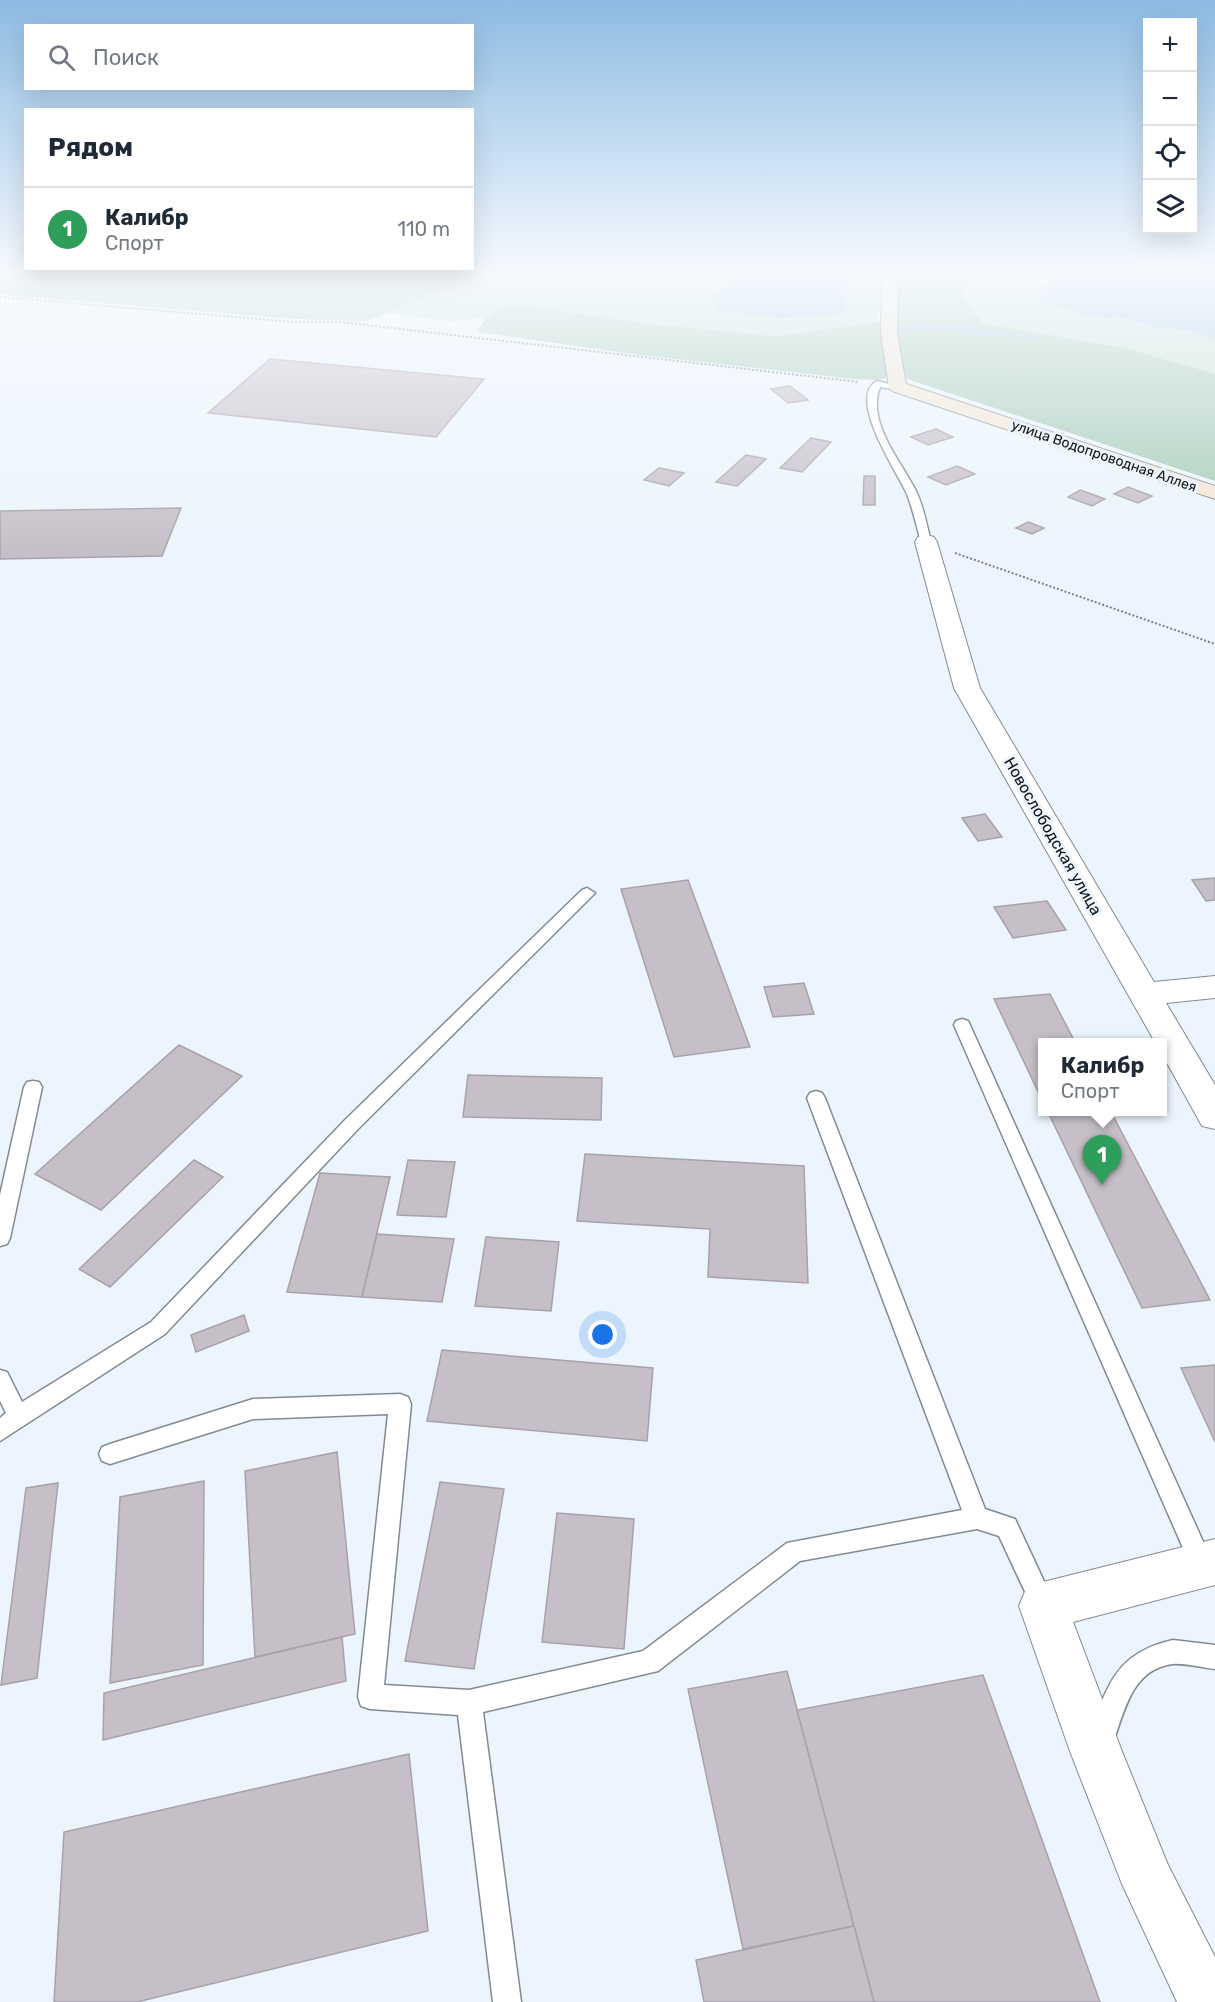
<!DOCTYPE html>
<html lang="ru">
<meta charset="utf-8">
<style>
body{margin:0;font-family:Rubik,sans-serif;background:#f2f2f3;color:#1f2937}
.controls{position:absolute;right:18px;top:18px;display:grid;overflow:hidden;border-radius:0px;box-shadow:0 6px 24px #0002}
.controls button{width:54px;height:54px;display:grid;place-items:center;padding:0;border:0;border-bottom:2px solid #e0e1e3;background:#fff;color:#1f2937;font:30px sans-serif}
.you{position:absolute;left:603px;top:1335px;width:21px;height:21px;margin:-15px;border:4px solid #fff;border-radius:50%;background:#1a73e8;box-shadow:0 0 0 9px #1a73e833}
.badge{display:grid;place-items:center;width:39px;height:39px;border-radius:50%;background:#a0381f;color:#fff;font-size:20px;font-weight:700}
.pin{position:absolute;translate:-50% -50px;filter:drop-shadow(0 2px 3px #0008)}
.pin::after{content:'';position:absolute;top:32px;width:21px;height:18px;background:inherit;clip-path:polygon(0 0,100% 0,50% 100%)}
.popup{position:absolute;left:1038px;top:1038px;width:129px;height:78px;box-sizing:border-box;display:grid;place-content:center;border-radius:0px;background:#fff;filter:drop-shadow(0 2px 4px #0005);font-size:20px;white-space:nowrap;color:#747a83}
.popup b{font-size:22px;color:#1f2937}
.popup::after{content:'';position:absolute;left:50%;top:100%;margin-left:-12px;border:12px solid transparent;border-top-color:#fff}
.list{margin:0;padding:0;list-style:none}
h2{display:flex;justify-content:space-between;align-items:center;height:78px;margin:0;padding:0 24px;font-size:26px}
h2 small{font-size:20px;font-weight:400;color:#747a83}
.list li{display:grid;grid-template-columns:39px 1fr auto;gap:18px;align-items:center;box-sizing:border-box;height:84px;padding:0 24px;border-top:2px solid #e0e1e3}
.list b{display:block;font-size:22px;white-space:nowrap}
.list p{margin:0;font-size:20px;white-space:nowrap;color:#747a83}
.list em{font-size:20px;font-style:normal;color:#747a83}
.icon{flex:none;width:33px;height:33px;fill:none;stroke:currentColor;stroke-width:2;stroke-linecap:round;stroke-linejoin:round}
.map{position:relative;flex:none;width:1215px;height:2002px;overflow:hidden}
.search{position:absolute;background:#fff;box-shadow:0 6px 24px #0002;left:24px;top:24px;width:450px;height:66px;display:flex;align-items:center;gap:15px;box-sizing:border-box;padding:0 21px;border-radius:0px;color:#747a83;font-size:22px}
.panel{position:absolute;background:#fff;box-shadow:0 6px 24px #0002;left:24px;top:108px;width:450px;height:162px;border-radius:0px}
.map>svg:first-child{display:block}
</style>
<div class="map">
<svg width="1215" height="2002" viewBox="0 0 1215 2002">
<rect width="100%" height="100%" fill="#ecf5fd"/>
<g fill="#c6e0d1">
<path d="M 409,272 L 648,272 L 649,282 L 674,284 L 711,278 L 724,280 L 725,285 L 781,318 L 846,313 L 844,298 L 853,272 L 882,272 C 881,302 884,316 864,339 L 556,327 L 475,318 L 453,322 L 396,314 L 349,310 Z"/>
<polygon points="955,272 1051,272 1055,281 1114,318 1114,315 1160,328 1192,331 1215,340 1215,410 961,323"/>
</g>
<g fill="#a6cab6">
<polygon points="0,272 488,272 366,321 295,319 15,296 0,293"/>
<polygon points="899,272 972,272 962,296 982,323 1128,349 1215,374 1215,481 907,379 896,342"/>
<polygon points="508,304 658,325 776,336 881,322 881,335 890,377 878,380 853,379 640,355 477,332 487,317"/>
</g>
<g fill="#a4c5dc">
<path d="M 648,272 L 685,272 L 723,277 L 734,272 L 853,272 L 844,298 L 846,313 L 781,318 L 722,311 C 713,306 712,303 712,292 L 724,285 L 723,280 C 698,276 674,288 649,282 Z"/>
<polygon points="1051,272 1215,272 1215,340 1192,331 1160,328 1114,315 1114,319 1079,313 1047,302 1036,286 1054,281"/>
</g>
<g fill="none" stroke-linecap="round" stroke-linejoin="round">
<polyline stroke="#a4c5dc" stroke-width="4.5" points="876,326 951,328 1035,337"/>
</g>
<g fill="#c6bfc8" stroke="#a9a1aa" stroke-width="1.5">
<polygon points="270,359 484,379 436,437 208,413"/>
<polygon points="790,386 808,400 788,403 771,389"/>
<polygon points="936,429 953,437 928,445 911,437"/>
<polygon points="811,438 831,442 802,472 780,468"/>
<polygon points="746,455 766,459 737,486 716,482"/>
<polygon points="957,466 975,474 946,485 928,477"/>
<polygon points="659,468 684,473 669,486 644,480"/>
<polygon points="864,476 875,476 875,505 863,505"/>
<polygon points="1128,487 1152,496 1138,503 1114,494"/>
<polygon points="1080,490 1105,499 1092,506 1068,497"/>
<polygon points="181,508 162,556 0,559 0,511"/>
<polygon points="1028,522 1044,528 1032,534 1016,528"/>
<polygon points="985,814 1002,837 978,841 962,818"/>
<polygon points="1215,878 1215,900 1206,901 1192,880"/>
<polygon points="688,880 750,1047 674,1057 621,889"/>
<polygon points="1047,901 1066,930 1013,938 994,907"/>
<polygon points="804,983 814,1014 773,1017 764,987"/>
<polygon points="1050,994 1075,1042 1042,1042 1042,1100 994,999"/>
<polygon points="179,1045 242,1076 101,1210 35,1174"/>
<polygon points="468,1075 602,1078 601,1120 463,1117"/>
<polygon points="1048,1112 1111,1112 1210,1300 1142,1308"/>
<polygon points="585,1154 804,1166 808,1283 708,1277 710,1229 577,1221"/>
<polygon points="194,1160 223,1177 110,1287 79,1269"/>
<polygon points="408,1160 455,1162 446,1217 397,1215"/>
<polygon points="320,1173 390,1177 362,1297 287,1292"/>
<polygon points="377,1234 454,1239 442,1302 362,1297"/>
<polygon points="486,1237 559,1242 551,1311 475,1306"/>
<polygon points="244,1315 249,1331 196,1352 191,1335"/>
<polygon points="442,1350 653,1368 647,1441 427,1421"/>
<polygon points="1215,1365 1215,1442 1181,1368"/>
<polygon points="337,1452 355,1634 255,1657 245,1471"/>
<polygon points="204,1481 203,1665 110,1683 120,1497"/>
<polygon points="440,1482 504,1489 474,1669 405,1661"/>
<polygon points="58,1483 37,1678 1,1685 26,1488"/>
<polygon points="557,1513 634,1519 624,1649 542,1642"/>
<polygon points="342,1637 346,1681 103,1740 104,1693"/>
<polygon points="787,1671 854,1926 743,1949 688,1689"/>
<polygon points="983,1675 1100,2002 874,2002 797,1710"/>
<polygon points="409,1754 428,1931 137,2002 54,2002 64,1832"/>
<polygon points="854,1926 874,2002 704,2002 696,1960"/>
</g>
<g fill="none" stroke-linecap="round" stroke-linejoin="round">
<g stroke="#828b92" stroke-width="3">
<g id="lane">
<path d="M 877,381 L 903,387 L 898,390 L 880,387 C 866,423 902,462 917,493 C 924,509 927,526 931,542 L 930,544 L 926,545 L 921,542 C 916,525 913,508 906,492 C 897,472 846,397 877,381 Z"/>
<polygon points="587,888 595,893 592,896 358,1129 165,1334 0,1441 0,1418 6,1413 0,1401 0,1370 7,1372 22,1402 151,1322 346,1119 582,890"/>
<polygon points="962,1019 968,1021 970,1025 1210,1557 1214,1565 1210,1573 1202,1576 1194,1573 954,1025 956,1021"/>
<polygon points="33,1081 39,1082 42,1087 10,1238 7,1244 0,1246 0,1195 24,1087 27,1082"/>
<polygon points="816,1091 822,1093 825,1098 985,1509 1015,1519 1055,1605 1051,1613 1043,1617 1035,1613 999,1536 977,1529 800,1561 658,1671 483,1712 521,2002 493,2002 458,1715 370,1709 361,1706 358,1697 388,1414 253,1419 110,1464 102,1461 99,1454 102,1447 110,1444 253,1399 400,1394 408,1397 411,1404 384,1685 469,1690 643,1651 787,1543 962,1510 807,1098 810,1093"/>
<path d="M 1173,1640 L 1215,1645 L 1215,1669 C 1202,1668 1187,1663 1173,1664 C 1130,1669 1124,1715 1111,1748 L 1102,1752 L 1093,1748 L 1089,1739 C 1106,1687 1115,1653 1173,1640 Z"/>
</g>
</g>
<g stroke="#828b92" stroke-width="2">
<g id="street">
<polygon points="926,535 934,537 937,542 980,688 1154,982 1215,976 1215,998 1166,1003 1215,1085 1215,1129 1202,1126 1162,1054 1162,1042 1155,1042 954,688 915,542 918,537"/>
<polygon points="1215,1539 1215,1585 1073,1622 1123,1754 1168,1865 1215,1957 1215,2002 1177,2002 1122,1884 1071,1754 1019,1606 1026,1589 1043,1582"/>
</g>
</g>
<g stroke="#828b92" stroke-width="2">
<polygon id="secondary" points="882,272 898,272 897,334 906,384 1215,486 1215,499 892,391 889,387 881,334"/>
</g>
<g stroke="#7b8186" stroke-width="2" stroke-dasharray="2 2" stroke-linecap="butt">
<polyline points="0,297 294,322 340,322 859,382"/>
<polyline points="955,553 1215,644"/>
</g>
<use href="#lane" fill="#fff" fill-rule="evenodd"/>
<use href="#street" fill="#fff" fill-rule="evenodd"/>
<use href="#secondary" fill="#f4e6d3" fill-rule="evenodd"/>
</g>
<linearGradient id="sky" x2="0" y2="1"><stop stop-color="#8dbbe3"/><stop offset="0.49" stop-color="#f6fafe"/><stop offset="1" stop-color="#f6fafe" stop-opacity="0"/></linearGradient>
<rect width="1215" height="553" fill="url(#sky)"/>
<g text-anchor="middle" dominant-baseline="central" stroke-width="6" stroke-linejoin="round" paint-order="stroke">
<g font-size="14" fill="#111517" stroke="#ecf5fd">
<text transform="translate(1104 456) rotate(19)">улица Водопроводная Аллея</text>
</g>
<g font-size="16" fill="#111517" stroke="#ecf5fd">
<text transform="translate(1053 836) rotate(60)">Новослободская улица</text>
</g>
</g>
</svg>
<div class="controls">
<button>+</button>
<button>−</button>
<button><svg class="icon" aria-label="locate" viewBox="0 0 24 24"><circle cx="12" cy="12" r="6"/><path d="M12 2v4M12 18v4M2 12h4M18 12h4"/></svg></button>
<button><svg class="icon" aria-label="layers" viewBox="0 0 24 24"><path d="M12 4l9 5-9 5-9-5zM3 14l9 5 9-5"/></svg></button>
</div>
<div class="you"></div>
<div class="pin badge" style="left:1102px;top:1185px;background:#2e9e5b">1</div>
<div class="popup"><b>Калибр</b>Спорт</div>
<div class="search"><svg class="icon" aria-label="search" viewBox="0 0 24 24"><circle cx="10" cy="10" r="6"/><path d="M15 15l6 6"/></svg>Поиск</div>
<section class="panel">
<h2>Рядом<small></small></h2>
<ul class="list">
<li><span class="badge" style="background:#2e9e5b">1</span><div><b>Калибр</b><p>Спорт</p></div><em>110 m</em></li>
</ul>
</section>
</div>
